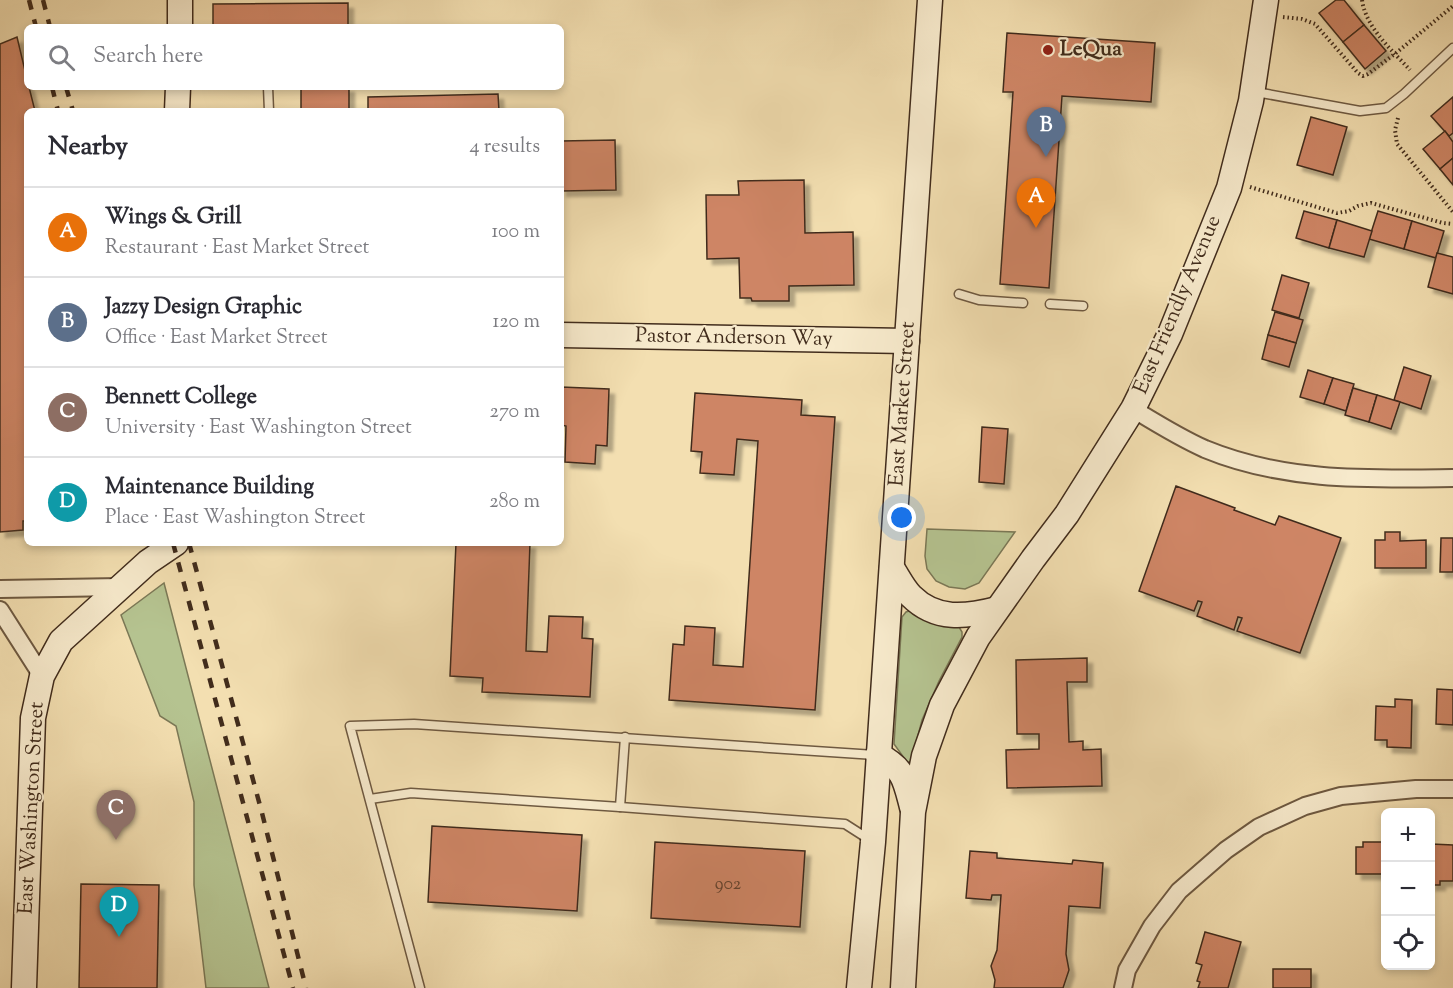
<!DOCTYPE html>
<meta charset="utf-8">
<style>
body{margin:0;font-family:"Sorts Mill Goudy",serif;background:#f7f7f7;color:#2b2b33}
.controls{position:absolute;right:18px;bottom:18px;display:grid;overflow:hidden;border-radius:9px;box-shadow:0 3px 9px #0003}
.controls button{width:54px;height:54px;display:grid;place-items:center;padding:0;border:0;border-bottom:2px solid #e1e1e2;background:#fff;color:#2b2b33;font:30px sans-serif}
.you{position:absolute;left:902px;top:518px;width:21px;height:21px;margin:-15px;border:4px solid #fff;border-radius:50%;background:#1a73e8;box-shadow:0 0 0 9px #1a73e833}
.badge{display:grid;place-items:center;width:39px;height:39px;border-radius:50%;background:#8f2418;color:#fff;font-size:20px;font-weight:700}
.pin{position:absolute;translate:-50% -50px;filter:drop-shadow(0 2px 3px #0008)}
.pin::after{content:'';position:absolute;top:32px;width:21px;height:18px;background:inherit;clip-path:polygon(0 0,100% 0,50% 100%)}
.list{margin:0;padding:0;list-style:none}
h2{display:flex;justify-content:space-between;align-items:center;height:78px;margin:0;padding:0 24px;font-size:26px}
h2 small{font-size:20px;font-weight:400;color:#7c7c81}
.list li{display:grid;grid-template-columns:39px 1fr auto;gap:18px;align-items:center;box-sizing:border-box;height:90px;padding:0 24px;border-top:2px solid #e1e1e2}
.list b{display:block;font-size:22px;white-space:nowrap}
.list p{margin:0;font-size:20px;white-space:nowrap;color:#7c7c81}
.list em{font-size:20px;font-style:normal;color:#7c7c81}
.icon{flex:none;width:33px;height:33px;fill:none;stroke:currentColor;stroke-width:2;stroke-linecap:round;stroke-linejoin:round}
.map{position:relative;flex:none;width:1453px;height:988px;overflow:hidden}
.search{position:absolute;background:#fff;box-shadow:0 3px 9px #0003;left:24px;top:24px;width:540px;height:66px;display:flex;align-items:center;gap:15px;box-sizing:border-box;padding:0 21px;border-radius:9px;color:#7c7c81;font-size:22px}
.panel{position:absolute;background:#fff;box-shadow:0 3px 9px #0003;left:24px;top:108px;width:540px;height:438px;border-radius:9px}
.map>svg:first-child{display:block}
</style>
<div class="map">
<svg width="1453" height="988" viewBox="0 0 1453 988">
<defs>
<filter id="shadow"><feDropShadow dx="5.5" dy="5.5" stdDeviation="1.5" flood-color="#0004"/></filter>
</defs>
<rect width="100%" height="100%" fill="#f3dfb1"/>
<filter id="stains"><feTurbulence type="fractalNoise" baseFrequency=".00333" numOctaves="4"/><feColorMatrix values="0 0 0 0 .2 0 0 0 0 .09 0 0 0 0 .02 0 0 0 .5 -.17"/></filter>
<radialGradient id="worn" r=".72"><stop offset=".6" stop-color="#630" stop-opacity="0"/><stop offset="1" stop-color="#630" stop-opacity=".3"/></radialGradient>
<g fill="#b5c390" stroke="#7b7856" stroke-width="1.5">
<polygon points="927,529 1015,532 979,583 965,589 949,587 936,581 927,569 925,556"/>
<polygon points="164,583 269,988 206,988 194,885 194,802 176,726 160,716 121,615"/>
<polygon points="913,610 943,625 959,627 962,632 962,637 939,681 922,720 911,762 907,762 894,744 902,617 906,612"/>
</g>
<g fill="#ce8565" stroke="#412c1c" stroke-width="1.5" filter="url(#shadow)">
<polygon points="1336,0 1344,0 1364,25 1343,42 1319,13"/>
<polygon points="348,3 348,27 213,27 213,4"/>
<polygon points="1364,25 1386,51 1365,69 1343,42"/>
<polygon points="1007,33 1155,43 1151,102 1062,96 1049,288 1000,284 1013,92 1003,92"/>
<polygon points="17,37 27,79 27,87 29,87 35,111 27,111 27,521 23,521 23,530 0,532 0,44"/>
<rect x="301" y="87" width="48" height="24"/>
<polygon points="498,94 499,111 368,111 368,97"/>
<polygon points="1453,97 1453,133 1449,136 1431,116"/>
<polygon points="1311,117 1347,127 1333,175 1297,165"/>
<polygon points="1445,131 1453,142 1453,158 1440,169 1423,149"/>
<polygon points="615,140 616,190 561,191 561,141"/>
<polygon points="1453,158 1453,185 1440,169"/>
<polygon points="804,180 805,233 853,232 854,285 789,286 789,301 752,301 751,298 740,298 739,258 707,259 706,195 739,195 738,181"/>
<polygon points="1304,211 1337,220 1329,248 1296,238"/>
<polygon points="1378,211 1412,221 1404,249 1369,239"/>
<polygon points="1337,220 1372,231 1364,257 1329,248"/>
<polygon points="1412,221 1444,231 1436,258 1404,249"/>
<polygon points="1437,253 1453,257 1453,294 1428,287"/>
<polygon points="1282,275 1309,283 1299,318 1272,310"/>
<polygon points="1275,312 1303,320 1296,343 1268,335"/>
<polygon points="1268,335 1296,343 1289,367 1262,359"/>
<polygon points="1404,367 1431,376 1421,409 1394,400"/>
<polygon points="1308,370 1333,378 1324,404 1300,397"/>
<polygon points="1333,378 1354,384 1346,411 1324,404"/>
<polygon points="561,387 609,389 607,446 596,445 595,464 565,462 566,426 561,425"/>
<polygon points="1353,388 1377,395 1369,422 1345,415"/>
<polygon points="695,393 802,400 801,415 835,417 815,710 669,700 673,644 684,645 685,626 715,628 713,665 743,667 758,441 737,439 734,475 700,473 702,452 691,451"/>
<polygon points="1377,395 1400,402 1391,429 1369,422"/>
<polygon points="982,427 1008,429 1004,484 979,482"/>
<polygon points="1176,486 1235,508 1234,510 1275,525 1279,516 1341,538 1300,653 1237,631 1242,618 1238,617 1234,630 1197,616 1202,602 1198,601 1194,611 1139,591"/>
<polygon points="1385,532 1400,532 1400,541 1426,540 1426,568 1375,568 1375,540 1385,540"/>
<polygon points="1441,538 1453,538 1453,572 1440,572"/>
<polygon points="456,543 530,543 526,651 547,652 549,616 583,617 582,638 593,639 590,697 482,692 483,678 450,676"/>
<polygon points="1087,658 1087,682 1067,682 1069,742 1083,741 1083,750 1101,749 1102,786 1007,788 1006,750 1039,749 1039,734 1017,734 1016,660"/>
<polygon points="1437,689 1453,690 1453,725 1436,724"/>
<polygon points="1395,699 1412,700 1411,748 1387,747 1387,740 1375,740 1376,706 1395,707"/>
<polygon points="432,826 582,835 577,911 428,902"/>
<polygon points="655,842 805,851 800,927 651,918"/>
<polygon points="1363,842 1384,842 1384,847 1386,847 1386,874 1356,874 1356,847 1363,847"/>
<polygon points="1431,844 1453,845 1453,881 1440,881 1440,885 1430,885"/>
<polygon points="970,851 997,853 997,858 1072,864 1073,860 1103,863 1100,908 1069,906 1066,954 1069,970 1063,988 994,988 995,980 991,966 997,950 1001,895 992,895 991,900 966,898"/>
<polygon points="81,884 159,885 157,988 79,988"/>
<polygon points="1205,932 1241,942 1228,988 1198,988 1200,982 1197,981 1202,965 1196,963"/>
<rect x="1273" y="969" width="38" height="19"/>
</g>
<g fill="none" stroke-linecap="round" stroke-linejoin="round">
<g stroke="#6e5941" stroke-width="11">
<g id="lane">
<polyline points="268,87 269,111"/>
<polyline points="1256,92 1360,111 1386,108 1404,94 1453,48"/>
<polyline points="959,294 979,300 1023,303"/>
<polyline points="1050,304 1083,306"/>
<polyline points="370,799 411,793 620,807 845,824 870,840"/>
<polyline points="620,807 625,737"/>
<polyline points="420,988 350,726 414,724 875,755"/>
</g>
</g>
<g stroke="#6e5941" stroke-width="20">
<g id="street">
<path d="M 1133,409 C 1156,423 1180,438 1205,449 C 1285,482 1368,479 1453,478"/>
<polyline points="0,589 120,587"/>
<polyline points="0,610 42,676"/>
<polyline points="1123,988 1127,970 1152,926 1179,891 1226,850 1259,827 1305,806 1341,796 1416,789 1453,789"/>
</g>
</g>
<g stroke="#412c1c" stroke-width="27">
<g id="secondary">
<polyline points="180,27 180,0"/>
<polyline points="177,111 178,87"/>
<polyline points="561,335 907,341"/>
<path d="M 892,568 C 898,577 903,588 911,596 C 936,621 966,617 997,609"/>
<path d="M 878,755 C 904,768 905,780 912,807"/>
<polyline points="24,988 33,718 42,676 61,641 148,562 176,543"/>
<polyline points="859,988 873,842 930,0"/>
<polyline points="903,988 913,812 924,756 942,705 978,637 1033,559 1067,514 1133,409 1170,334 1229,188 1251,101 1266,0"/>
</g>
</g>
<g stroke="#412c1c" stroke-width="4" stroke-dasharray="1.5 3" stroke-linecap="butt">
<path d="M 1362,0 C 1366,28 1392,50 1410,70"/>
<polyline points="1283,17 1302,19 1315,24 1358,73 1363,76 1368,74 1396,53 1453,6"/>
<polyline points="1398,118 1395,130 1397,144 1453,212"/>
<polyline points="1250,187 1337,213 1349,211 1358,206 1371,203 1443,223 1453,224"/>
</g>
<use href="#lane" stroke="#f7eacc" stroke-width="8"/>
<use href="#street" stroke="#f7eacc" stroke-width="16"/>
<use href="#secondary" stroke="#f7eacc" stroke-width="24"/>
<g stroke="#412c1c" stroke-width="4.5" stroke-dasharray="10 10" stroke-linecap="butt">
<polyline points="29,0 36,27"/>
<polyline points="43,0 50,27"/>
<polyline points="52,87 58,111"/>
<polyline points="66,87 73,111"/>
<polyline points="173,543 293,988"/>
<polyline points="189,543 262,813 306,988"/>
</g>
</g>
<circle fill="#8f2418" stroke="#f7eacc" stroke-width="2" cx="1048" cy="50" r="6"/>
<g text-anchor="middle" dominant-baseline="central" stroke-width="4.5" stroke-linejoin="round" paint-order="stroke">
<g font-size="18" fill="#64422e">
<text x="728" y="885">902</text>
</g>
<g font-size="21" font-weight="bold" fill="#412c1c" stroke="#f7eacc" text-anchor="start">
<text x="1060" y="50">LeQua</text>
</g>
<g font-size="21" fill="#412c1c" stroke="#f7eacc">
<text transform="translate(1178 305) rotate(-67)">East Friendly Avenue</text>
<text transform="translate(734 338) rotate(1)">Pastor Anderson Way</text>
<text transform="translate(903 404) rotate(-86)">East Market Street</text>
<text transform="translate(32 808) rotate(-87)">East Washington Street</text>
</g>
</g>
<rect width="100%" height="100%" filter="url(#stains)"/>
<rect width="100%" height="100%" fill="url(#worn)"/>
</svg>
<div class="controls">
<button>+</button>
<button>−</button>
<button><svg class="icon" aria-label="locate" viewBox="0 0 24 24"><circle cx="12" cy="12" r="6"/><path d="M12 2v4M12 18v4M2 12h4M18 12h4"/></svg></button>
</div>
<div class="you"></div>
<div class="pin badge" style="left:1036px;top:228px;background:#e8710a">A</div>
<div class="pin badge" style="left:1046px;top:157px;background:#5c6f8a">B</div>
<div class="pin badge" style="left:116px;top:840px;background:#8d6e63">C</div>
<div class="pin badge" style="left:119px;top:937px;background:#0f9aa8">D</div>
<div class="search"><svg class="icon" aria-label="search" viewBox="0 0 24 24"><circle cx="10" cy="10" r="6"/><path d="M15 15l6 6"/></svg>Search here</div>
<section class="panel">
<h2>Nearby<small>4 results</small></h2>
<ul class="list">
<li><span class="badge" style="background:#e8710a">A</span><div><b>Wings &amp; Grill</b><p>Restaurant · East Market Street</p></div><em>100 m</em></li>
<li><span class="badge" style="background:#5c6f8a">B</span><div><b>Jazzy Design Graphic</b><p>Office · East Market Street</p></div><em>120 m</em></li>
<li><span class="badge" style="background:#8d6e63">C</span><div><b>Bennett College</b><p>University · East Washington Street</p></div><em>270 m</em></li>
<li><span class="badge" style="background:#0f9aa8">D</span><div><b>Maintenance Building</b><p>Place · East Washington Street</p></div><em>280 m</em></li>
</ul>
</section>
</div>
